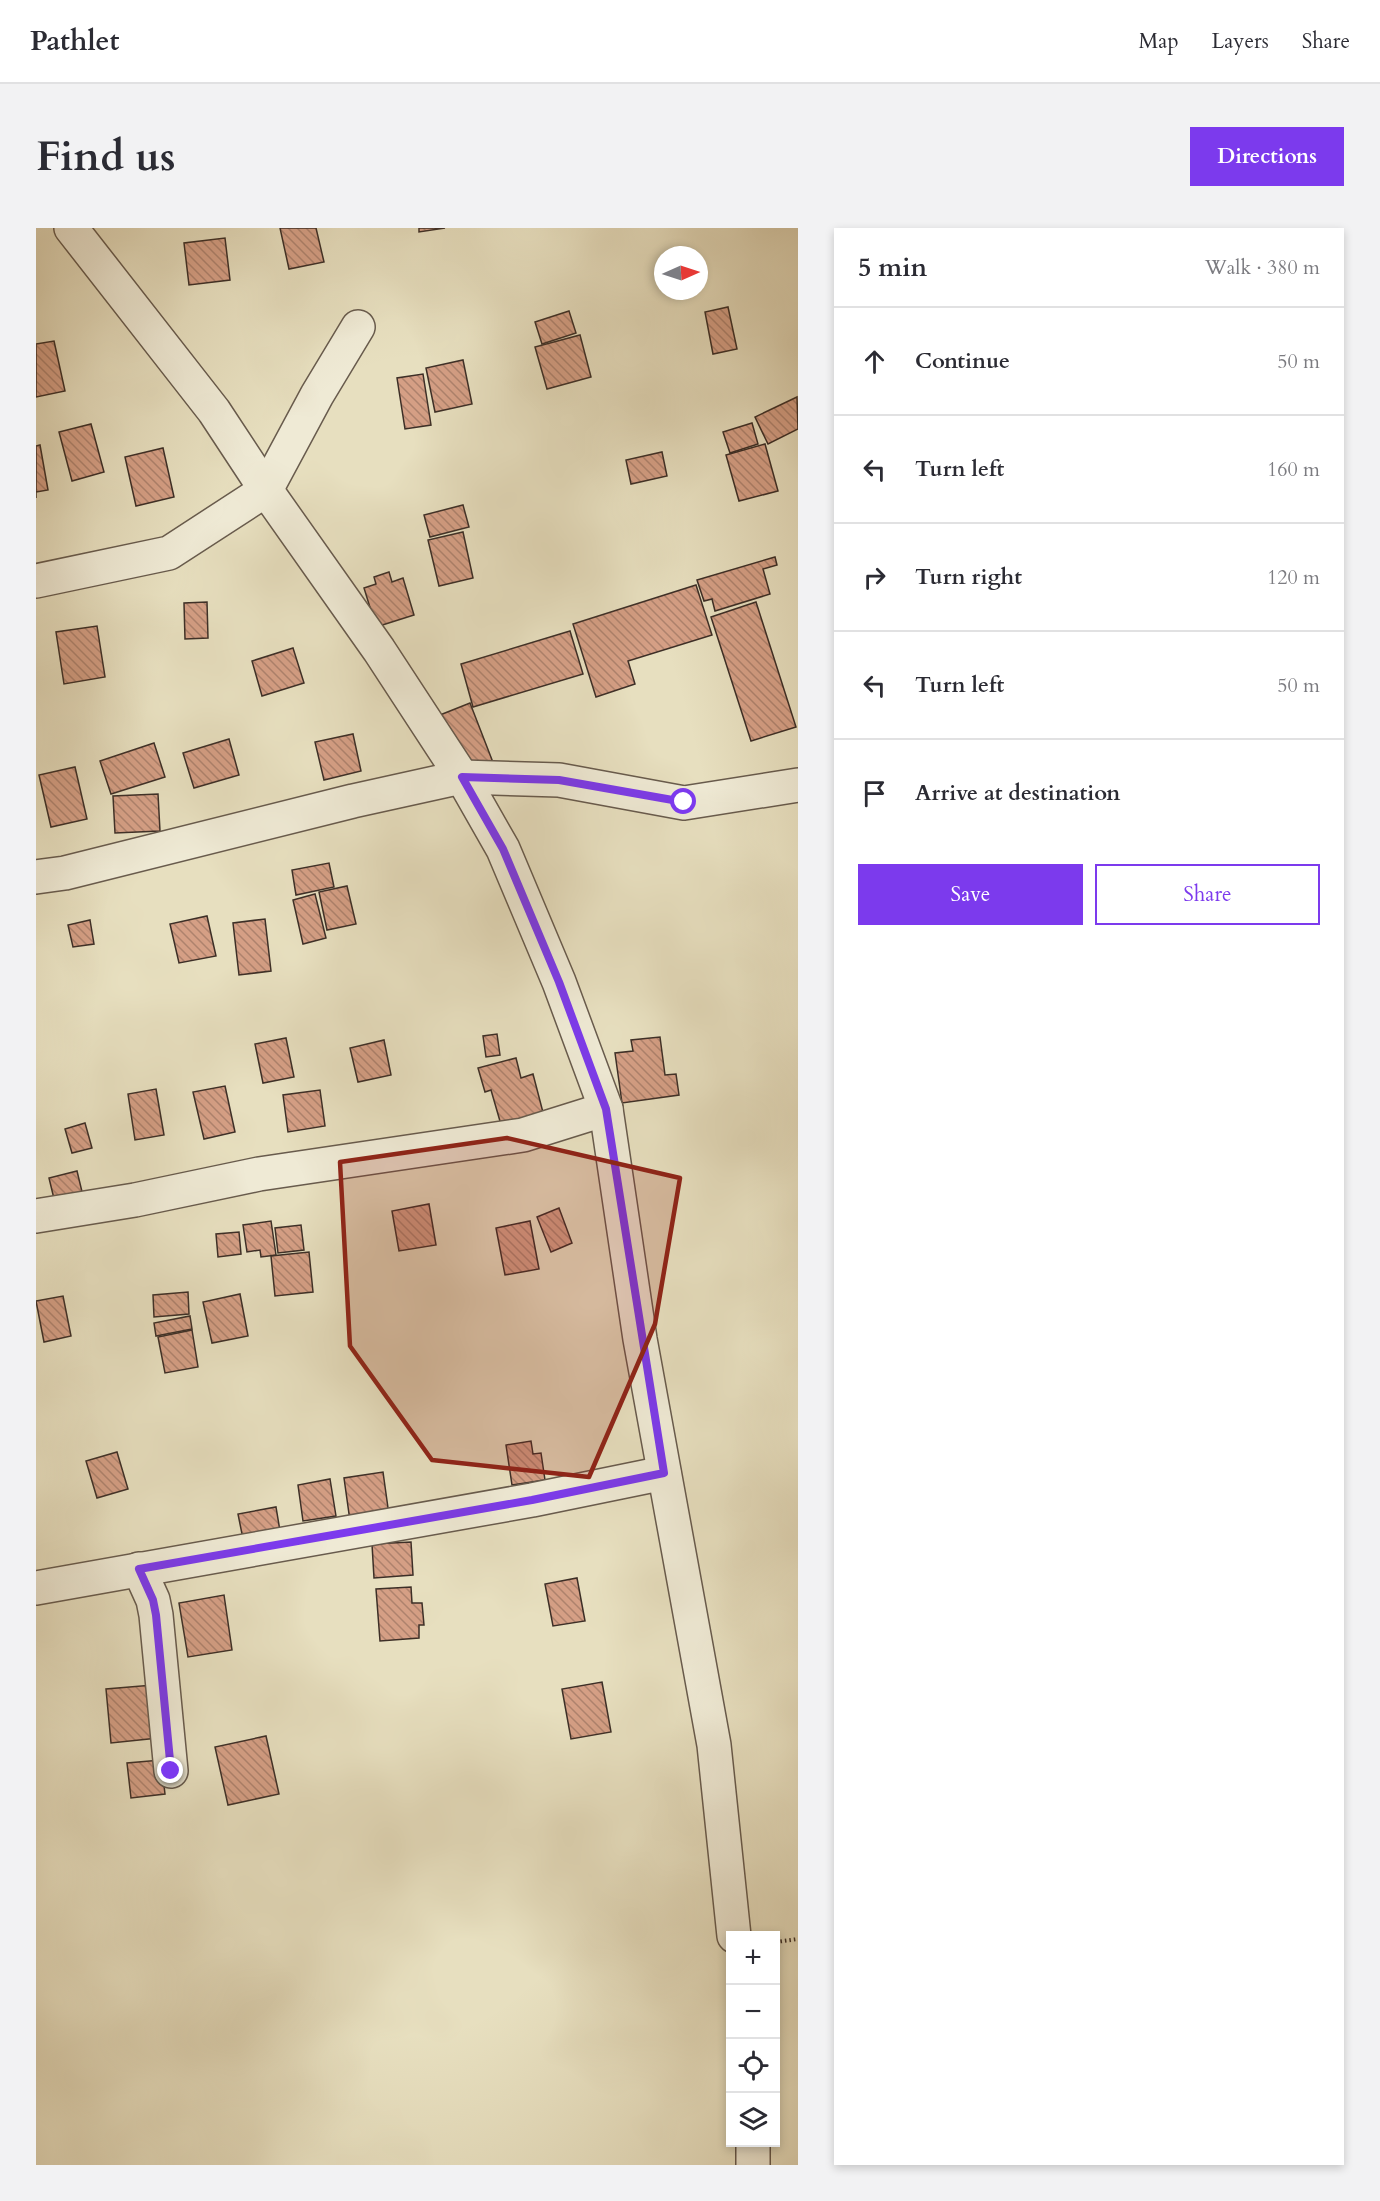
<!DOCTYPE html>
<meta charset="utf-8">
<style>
body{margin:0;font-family:Cardo,serif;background:#f2f2f3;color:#2b2b33}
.controls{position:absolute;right:18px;bottom:18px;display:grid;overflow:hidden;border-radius:0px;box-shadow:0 3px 9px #0003}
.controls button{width:54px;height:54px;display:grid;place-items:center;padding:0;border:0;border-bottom:2px solid #e1e1e2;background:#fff;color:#2b2b33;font:30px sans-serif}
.compass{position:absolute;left:618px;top:18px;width:54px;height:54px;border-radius:50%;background:#fff;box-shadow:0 3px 9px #0003;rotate:87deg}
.stop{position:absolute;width:18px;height:18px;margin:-14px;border:4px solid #7c3aed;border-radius:50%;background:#fff}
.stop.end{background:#7c3aed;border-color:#fff;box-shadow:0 2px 6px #0008}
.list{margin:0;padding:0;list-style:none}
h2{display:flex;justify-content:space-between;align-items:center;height:78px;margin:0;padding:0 24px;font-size:26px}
h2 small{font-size:20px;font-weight:400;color:#7c7c81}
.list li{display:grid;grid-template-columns:39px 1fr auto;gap:18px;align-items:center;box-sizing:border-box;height:108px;padding:0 24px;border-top:2px solid #e1e1e2}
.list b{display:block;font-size:22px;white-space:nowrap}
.list em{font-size:20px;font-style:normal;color:#7c7c81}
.actions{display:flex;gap:12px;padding:18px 24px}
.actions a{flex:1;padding:14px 0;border:2px solid #7c3aed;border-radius:0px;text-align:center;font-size:21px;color:#7c3aed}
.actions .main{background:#7c3aed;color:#fff}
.icon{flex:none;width:33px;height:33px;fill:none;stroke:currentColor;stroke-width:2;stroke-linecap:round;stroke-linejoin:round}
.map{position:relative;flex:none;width:762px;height:1937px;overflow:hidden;border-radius:0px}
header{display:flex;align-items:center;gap:36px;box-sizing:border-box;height:84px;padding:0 30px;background:#fff;border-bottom:2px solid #e1e1e2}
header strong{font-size:28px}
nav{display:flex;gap:33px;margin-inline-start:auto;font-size:21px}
.intro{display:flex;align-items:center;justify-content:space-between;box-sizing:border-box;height:144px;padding:0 36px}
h1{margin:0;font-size:42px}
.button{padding:15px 27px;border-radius:0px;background:#7c3aed;color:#fff;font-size:21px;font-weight:700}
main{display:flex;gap:36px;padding:0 36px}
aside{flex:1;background:#fff;border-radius:0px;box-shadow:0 3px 9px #0003}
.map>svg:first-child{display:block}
</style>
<header>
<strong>Pathlet</strong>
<nav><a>Map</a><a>Layers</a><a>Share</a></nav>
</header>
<div class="intro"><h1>Find us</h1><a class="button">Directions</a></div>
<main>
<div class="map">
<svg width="762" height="1937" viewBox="0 0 762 1937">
<defs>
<pattern id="building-back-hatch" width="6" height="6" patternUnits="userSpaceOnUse" patternTransform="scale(1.5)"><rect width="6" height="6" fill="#d59f85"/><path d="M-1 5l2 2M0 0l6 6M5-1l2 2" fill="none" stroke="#ae826d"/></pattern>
</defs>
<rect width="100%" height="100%" fill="#e7dfbf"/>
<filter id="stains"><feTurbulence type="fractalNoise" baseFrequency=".00333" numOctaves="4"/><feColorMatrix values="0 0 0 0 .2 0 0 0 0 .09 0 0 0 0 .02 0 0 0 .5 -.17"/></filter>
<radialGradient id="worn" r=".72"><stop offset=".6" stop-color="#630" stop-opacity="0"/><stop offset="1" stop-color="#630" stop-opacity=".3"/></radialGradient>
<g fill="url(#building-back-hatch)" stroke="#3d2f27" stroke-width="1.5">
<polygon points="244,0 280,0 288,34 253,41"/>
<polygon points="383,0 409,0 383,4"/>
<polygon points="189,10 194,52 153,57 148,15"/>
<polygon points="692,79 701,121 677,126 669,84"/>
<polygon points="533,83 540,105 506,116 499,94"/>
<polygon points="544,107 555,149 511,161 499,119"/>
<polygon points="18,113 29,163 0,169 0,116"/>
<polygon points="427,132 436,176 399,184 390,140"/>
<polygon points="387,146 395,197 369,201 361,150"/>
<polygon points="761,169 762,201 732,216 719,189"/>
<polygon points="716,195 722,216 694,225 687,204"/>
<polygon points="55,196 68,244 36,253 23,204"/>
<polygon points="729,216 742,263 703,273 690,227"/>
<polygon points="4,217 12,262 0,264 0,270 0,218"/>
<polygon points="127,220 138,269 100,278 89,229"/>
<polygon points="626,224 631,248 595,256 590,232"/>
<polygon points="427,277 433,299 394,309 388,287"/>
<polygon points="427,304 437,350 403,358 392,312"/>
<polygon points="739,329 741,337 727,341 734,366 679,383 676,371 668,373 661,352"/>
<polygon points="353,344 356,354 367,350 378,387 340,399 328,360 340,356 338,349"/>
<polygon points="660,357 676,407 592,433 599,456 560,469 537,396"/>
<polygon points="171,374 172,410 149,411 148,375"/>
<polygon points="720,374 760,499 715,513 675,389"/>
<polygon points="61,398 69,449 28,456 20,404"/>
<polygon points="534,403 547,446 437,479 425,436"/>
<polygon points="257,420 268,455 226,468 216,433"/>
<polygon points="434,475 458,537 429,548 404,487"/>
<polygon points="317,506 325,543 288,552 279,514"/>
<polygon points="193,511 203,547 158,560 147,525"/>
<polygon points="118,515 129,549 75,566 64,533"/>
<polygon points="39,539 51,591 15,599 3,547"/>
<polygon points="122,566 124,603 79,605 77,568"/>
<polygon points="293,635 298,659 260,667 256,642"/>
<polygon points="311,658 320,696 291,702 283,664"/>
<polygon points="279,666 290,710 267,716 257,672"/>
<polygon points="171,688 180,728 143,735 134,696"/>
<polygon points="229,691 235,743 203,747 197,695"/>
<polygon points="54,692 58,716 37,719 32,697"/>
<polygon points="461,806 464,827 450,829 447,808"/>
<polygon points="624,809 629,847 640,846 643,867 586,875 579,825 597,823 595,812"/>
<polygon points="250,810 258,849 227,855 219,816"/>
<polygon points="348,812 355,847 322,854 314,820"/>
<polygon points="480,830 485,850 497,846 510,896 468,907 455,862 449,864 442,840"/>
<polygon points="189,858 199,904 168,911 157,864"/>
<polygon points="120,861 128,907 99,912 92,866"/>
<polygon points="284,862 289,898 252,904 247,867"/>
<polygon points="49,895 56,920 36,925 29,901"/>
<polygon points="41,943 48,972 20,979 13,950"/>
<polygon points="393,976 400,1017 363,1023 356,983"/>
<polygon points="523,980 536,1015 515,1024 501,989"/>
<polygon points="235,993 240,1027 225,1029 224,1022 211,1024 207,997"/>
<polygon points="494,993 503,1041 469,1047 460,1000"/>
<polygon points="265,997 268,1022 242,1025 239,1000"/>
<polygon points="203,1004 205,1026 182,1029 180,1006"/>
<polygon points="273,1024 277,1064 239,1068 235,1028"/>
<polygon points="152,1064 153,1086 118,1089 117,1067"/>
<polygon points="204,1066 212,1108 176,1115 167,1074"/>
<polygon points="27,1068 35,1108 8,1114 0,1073"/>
<polygon points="154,1088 156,1101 120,1108 118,1095"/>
<polygon points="156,1102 162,1139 129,1145 122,1109"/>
<polygon points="495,1213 497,1226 505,1225 509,1252 476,1257 470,1217"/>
<polygon points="81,1224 92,1261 61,1270 50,1233"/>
<polygon points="347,1244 353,1287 314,1293 308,1250"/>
<polygon points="294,1251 300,1288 267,1293 262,1257"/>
<polygon points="240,1279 245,1309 208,1316 202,1286"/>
<polygon points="375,1314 377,1347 338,1350 336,1316"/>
<polygon points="541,1350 549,1393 517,1398 509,1356"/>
<polygon points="375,1359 376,1375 386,1375 388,1397 383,1397 383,1410 344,1413 340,1361"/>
<polygon points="188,1367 196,1422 152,1429 143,1375"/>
<polygon points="566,1454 575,1504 535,1511 526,1461"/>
<polygon points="117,1457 122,1510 75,1515 70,1461"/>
<polygon points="230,1508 243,1566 192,1577 179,1519"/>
<polygon points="125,1532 129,1566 95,1570 91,1535"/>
</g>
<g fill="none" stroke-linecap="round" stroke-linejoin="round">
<g stroke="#685b4d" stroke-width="36">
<g id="minor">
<polyline points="35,0 178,183 230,262 343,422 426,549 467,621 523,754 570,881 604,1111 678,1517 698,1708"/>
<polyline points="0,353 133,325 230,262 281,167 322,99"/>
<polyline points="0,649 29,645 317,573 426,549 523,552 648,575 762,557"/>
<polyline points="0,988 99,972 223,946 487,907 570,881"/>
<polyline points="103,1341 117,1372 120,1387 135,1543"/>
<polyline points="0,1360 496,1272 628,1245"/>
<polyline points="717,1914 717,1937"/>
</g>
</g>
<polyline stroke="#3d2f27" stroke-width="4" stroke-dasharray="1.5 3" stroke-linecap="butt" points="740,1714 762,1711"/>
<use href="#minor" stroke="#efead5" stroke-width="33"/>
</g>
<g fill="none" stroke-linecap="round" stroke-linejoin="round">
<polyline stroke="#7c3aed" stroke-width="8" points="135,1543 120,1387 117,1372 103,1341 496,1272 628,1245 570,881 523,754 467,621 426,549 523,552 648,574"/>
</g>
<path fill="#8f2418" fill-opacity="0.2" stroke="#8f2418" stroke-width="4.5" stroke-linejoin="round" d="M 471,910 L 644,950 L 619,1096 L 553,1249 L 396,1232 L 314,1118 L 304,934 Z"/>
<rect width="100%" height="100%" filter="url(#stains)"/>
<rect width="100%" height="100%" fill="url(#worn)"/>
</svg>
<div class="controls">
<button>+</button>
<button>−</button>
<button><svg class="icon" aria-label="locate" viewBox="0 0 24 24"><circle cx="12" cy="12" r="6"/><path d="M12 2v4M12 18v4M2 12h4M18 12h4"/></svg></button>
<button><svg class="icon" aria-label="layers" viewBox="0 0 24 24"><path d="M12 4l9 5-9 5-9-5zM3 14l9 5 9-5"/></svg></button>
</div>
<svg class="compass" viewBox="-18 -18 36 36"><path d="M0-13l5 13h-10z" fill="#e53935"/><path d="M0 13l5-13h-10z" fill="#7c7c81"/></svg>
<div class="stop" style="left:648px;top:574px"></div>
<div class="stop end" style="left:135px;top:1543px"></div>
</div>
<aside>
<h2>5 min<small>Walk · 380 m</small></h2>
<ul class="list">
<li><svg class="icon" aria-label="ahead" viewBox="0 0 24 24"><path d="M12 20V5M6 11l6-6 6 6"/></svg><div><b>Continue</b></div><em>50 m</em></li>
<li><svg class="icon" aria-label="left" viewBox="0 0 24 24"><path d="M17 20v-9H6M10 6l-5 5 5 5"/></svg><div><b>Turn left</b></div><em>160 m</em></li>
<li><svg class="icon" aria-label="right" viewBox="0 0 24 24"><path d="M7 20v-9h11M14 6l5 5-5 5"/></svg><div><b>Turn right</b></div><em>120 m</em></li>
<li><svg class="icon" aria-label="left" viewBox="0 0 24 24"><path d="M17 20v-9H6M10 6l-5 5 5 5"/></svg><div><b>Turn left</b></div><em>50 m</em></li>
<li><svg class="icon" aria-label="arrive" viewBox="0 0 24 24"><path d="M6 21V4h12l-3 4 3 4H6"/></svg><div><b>Arrive at destination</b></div></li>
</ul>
<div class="actions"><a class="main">Save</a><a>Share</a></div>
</aside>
</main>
